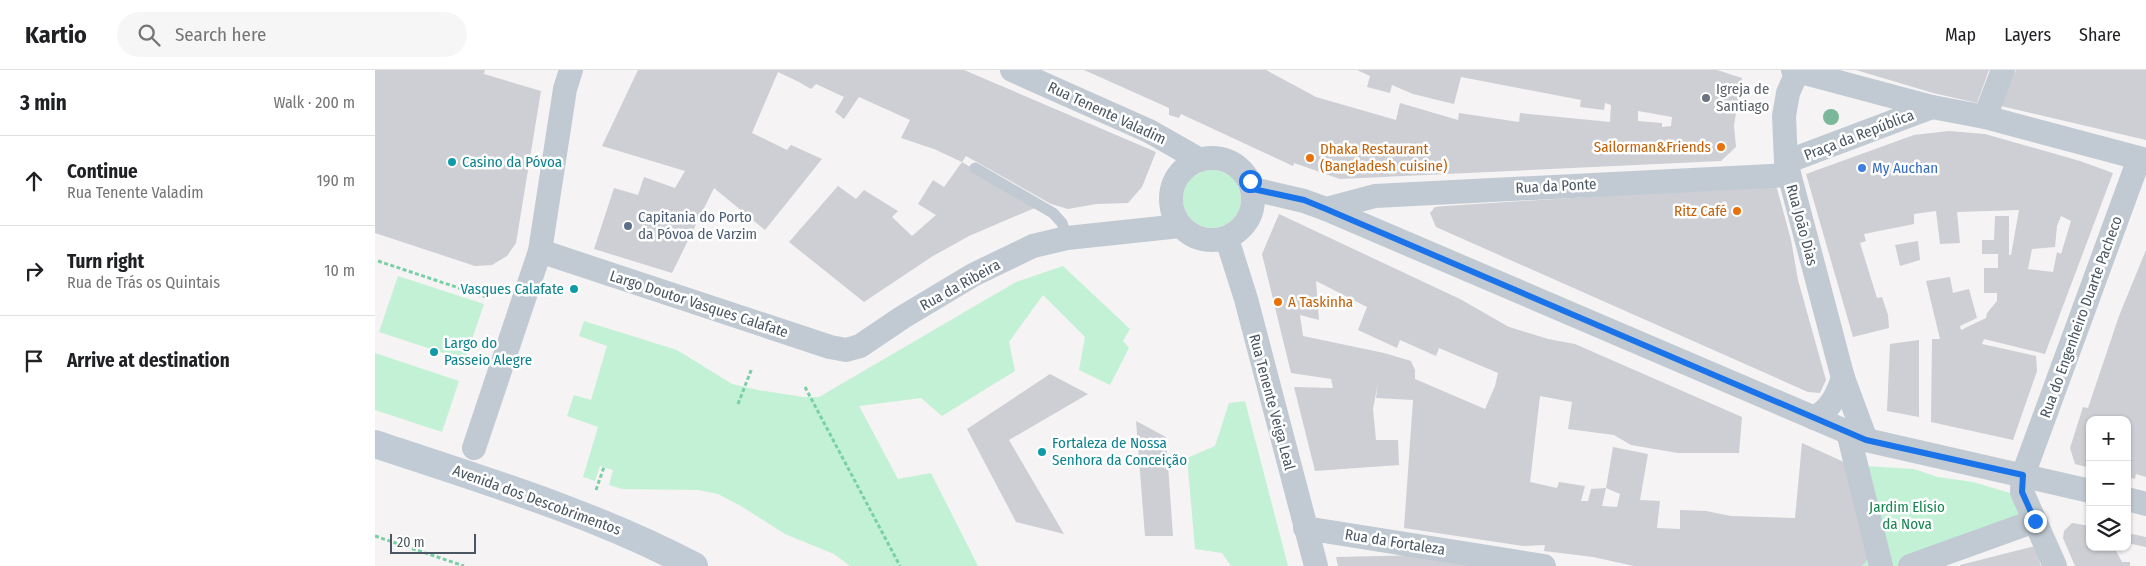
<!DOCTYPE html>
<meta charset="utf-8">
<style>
body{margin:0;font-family:"Fira Sans Condensed",sans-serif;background:#f6f6f6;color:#202124}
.controls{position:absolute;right:15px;bottom:15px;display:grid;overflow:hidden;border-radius:10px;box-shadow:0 1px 4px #0004}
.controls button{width:45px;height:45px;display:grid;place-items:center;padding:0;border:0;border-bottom:1px solid #e0e0e0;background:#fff;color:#202124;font:25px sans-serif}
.scale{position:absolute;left:15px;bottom:12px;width:86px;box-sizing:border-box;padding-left:5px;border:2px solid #4a5661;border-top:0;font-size:14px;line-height:18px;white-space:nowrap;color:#4a5661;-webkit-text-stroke:4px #fff;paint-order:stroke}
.stop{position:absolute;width:15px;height:15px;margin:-11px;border:4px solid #1a73e8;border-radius:50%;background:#fff}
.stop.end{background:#1a73e8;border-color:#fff;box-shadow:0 1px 5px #0008}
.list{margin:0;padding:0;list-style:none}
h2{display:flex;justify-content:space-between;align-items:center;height:65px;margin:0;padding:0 20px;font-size:21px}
h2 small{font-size:16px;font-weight:400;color:#757577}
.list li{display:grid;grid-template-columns:32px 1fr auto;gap:15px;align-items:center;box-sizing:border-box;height:90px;padding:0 20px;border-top:1px solid #e0e0e0}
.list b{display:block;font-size:19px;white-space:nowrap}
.list p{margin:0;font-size:16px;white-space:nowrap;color:#757577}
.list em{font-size:16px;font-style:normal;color:#757577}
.icon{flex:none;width:28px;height:28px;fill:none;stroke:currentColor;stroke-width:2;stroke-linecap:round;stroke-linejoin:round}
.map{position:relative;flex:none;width:1771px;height:496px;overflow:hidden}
header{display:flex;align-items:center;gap:30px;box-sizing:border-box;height:70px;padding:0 25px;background:#fff;border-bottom:1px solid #e0e0e0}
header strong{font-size:24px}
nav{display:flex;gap:28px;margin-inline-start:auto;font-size:18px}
.search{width:350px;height:45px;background:#f6f6f6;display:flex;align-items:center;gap:12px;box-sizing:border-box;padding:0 18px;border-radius:28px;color:#757577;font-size:19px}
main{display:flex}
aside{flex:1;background:#fff}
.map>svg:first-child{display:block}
</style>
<header>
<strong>Kartio</strong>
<div class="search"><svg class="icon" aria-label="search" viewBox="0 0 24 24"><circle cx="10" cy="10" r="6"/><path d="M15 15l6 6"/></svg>Search here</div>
<nav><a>Map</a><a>Layers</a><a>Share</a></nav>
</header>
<main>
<aside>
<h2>3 min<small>Walk · 200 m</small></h2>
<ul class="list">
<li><svg class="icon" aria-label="ahead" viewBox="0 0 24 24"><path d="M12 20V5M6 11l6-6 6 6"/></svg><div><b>Continue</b><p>Rua Tenente Valadim</p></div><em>190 m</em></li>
<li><svg class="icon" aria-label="right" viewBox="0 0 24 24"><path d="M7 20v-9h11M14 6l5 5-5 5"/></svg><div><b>Turn right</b><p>Rua de Trás os Quintais</p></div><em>10 m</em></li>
<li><svg class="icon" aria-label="arrive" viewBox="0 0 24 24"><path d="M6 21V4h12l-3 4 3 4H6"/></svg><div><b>Arrive at destination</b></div></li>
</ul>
</aside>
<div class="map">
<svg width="1771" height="496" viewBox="0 0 1771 496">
<rect width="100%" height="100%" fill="#f5f3f3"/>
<g fill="#c3f1d5">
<circle cx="837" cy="129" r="29"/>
<polygon points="688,196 755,259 748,271 754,278 735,315 704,300 710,267 668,225 634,272 640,301 567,346 546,328 484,336 523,409 556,403 603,496 475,496 459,484 410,464 366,436 343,424 323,420 247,419 234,415 238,400 225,396 220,411 208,407 223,357 192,346 199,325 216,330 232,276 204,266 209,251 302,280 357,314 383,320 428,327 444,327 641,212"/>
<polygon points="23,206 109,234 90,290 4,262"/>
<polygon points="0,283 84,311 67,362 0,340"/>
<polygon points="870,331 913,496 856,496 847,483 820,479 812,388 840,376 854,333"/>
<polygon points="1490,396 1539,399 1563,407 1598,412 1645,426 1654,443 1533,496 1487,496 1494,487"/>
</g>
<g fill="#cdcfd5" fill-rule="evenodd">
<polygon points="0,0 110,0 109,4 166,21 141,173 132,186 117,195 100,196 0,163"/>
<polygon points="263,0 589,0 781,82 767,117 753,133 721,134 693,139 676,134 591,86 587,92 559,79 526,68 535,50 484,27 469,49 460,42 469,27 441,14 436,19 424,12 403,2 377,63 412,80 416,75 447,89 390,160 339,118 297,203 219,179 239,118 263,125 269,107 300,118 310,101 227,76"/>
<path d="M 709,0 L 891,0 L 941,27 L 1021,50 L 1025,33 L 1083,50 L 1084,43 L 1144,52 L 1145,43 L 1235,52 L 1236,35 L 1230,33 L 1229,40 L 1205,37 L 1206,30 L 1086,7 L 1079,34 L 1038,24 L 1017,15 L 1015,23 L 992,17 L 995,6 L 982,0 L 1342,0 L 1367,8 L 1359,55 L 1361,77 L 1346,91 L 965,109 L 919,93 L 918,96 L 806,44 L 804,48 L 794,45 L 794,38 ZM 1263,41 L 1297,47 L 1296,56 L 1287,57 L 1287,53 L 1263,51 Z"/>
<polygon points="1481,0 1614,0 1602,33 1558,23"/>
<polygon points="1641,0 1771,0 1771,70 1626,36"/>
<path d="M 1574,61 L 1610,64 L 1705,91 L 1738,103 L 1670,284 L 1609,269 L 1607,274 L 1661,286 L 1662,301 L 1638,370 L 1556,352 L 1557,269 L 1565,269 L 1551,211 L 1575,207 L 1578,223 L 1594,219 L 1602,248 L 1585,256 L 1586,260 L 1611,248 L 1612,243 L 1622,231 L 1622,223 L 1609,223 L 1609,198 L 1623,198 L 1623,184 L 1607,184 L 1607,170 L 1619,170 L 1620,146 L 1634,146 L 1634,185 L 1636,185 L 1644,140 L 1582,142 L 1585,173 L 1565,174 L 1561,141 L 1539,144 L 1539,154 L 1489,164 L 1491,171 L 1485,173 L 1502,228 L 1507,227 L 1513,245 L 1514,258 L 1478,267 L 1431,104 L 1539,65 ZM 1686,146 L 1696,151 L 1686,184 L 1682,182 L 1678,202 L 1653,199 L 1657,179 L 1680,177 L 1682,156 Z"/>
<polygon points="587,92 662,137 594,166 558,186 489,232 414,172 463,116 481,129 489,120 523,141 517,147 537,166 561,145 543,134 558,110 569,117"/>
<polygon points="1401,115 1416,170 1423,210 1451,310 1445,323 1433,322 1061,157 1055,143 1060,137 1070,136"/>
<path d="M 904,144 L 1085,229 L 1134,257 L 1173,269 L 1200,274 L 1367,347 L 1364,383 L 1303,383 L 1256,375 L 1239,365 L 1193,359 L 1197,332 L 1165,326 L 1155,412 L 1182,418 L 1184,412 L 1210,416 L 1206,431 L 1213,431 L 1216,419 L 1231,418 L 1227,436 L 1242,437 L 1245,424 L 1231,418 L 1238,377 L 1273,384 L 1265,430 L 1285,431 L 1282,458 L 1305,459 L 1305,440 L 1331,441 L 1356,446 L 1420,448 L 1427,373 L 1469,392 L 1494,488 L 1487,496 L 1259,496 L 1218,487 L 1169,481 L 1170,475 L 1148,476 L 1029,458 L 1038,330 L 1001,328 L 1003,313 L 998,339 L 1001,370 L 1023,370 L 1024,395 L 940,401 L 919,317 L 958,318 L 956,309 L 916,303 L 887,184 ZM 941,211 L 992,237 L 983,260 L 1022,278 L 1025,270 L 1061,286 L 1064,278 L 1123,303 L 1120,316 L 1110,339 L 1040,309 L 1040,300 L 1036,291 L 1009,283 L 928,266 L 925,245 L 944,250 Z"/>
<polygon points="1543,171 1545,190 1525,196 1520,175"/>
<polygon points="1771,180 1771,407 1761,404 1760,409 1752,407 1752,350 1715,350 1715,398 1700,394 1695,378 1708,337 1713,338 1744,246"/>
<polygon points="1544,270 1544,347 1512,341 1515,274"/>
<polygon points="675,304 713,324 634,370 689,464 641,452 592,359"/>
<polygon points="761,351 791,367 798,466 770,466"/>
<polygon points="1697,453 1715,456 1715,477 1739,477 1747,492 1755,492 1755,496 1700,496 1688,468 1689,461"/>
<polygon points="1752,463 1771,467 1771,477 1752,473"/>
<polygon points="1660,476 1666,496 1585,496 1585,495"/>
<polygon points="1050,485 1092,494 1092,496 963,496 961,487"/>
</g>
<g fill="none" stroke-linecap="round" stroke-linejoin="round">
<g stroke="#7ad0a6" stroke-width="3" stroke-dasharray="4 2.5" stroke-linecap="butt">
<polyline points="3,191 111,227"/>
<polyline points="430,317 525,496"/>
<polyline points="363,334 377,298"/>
<polyline points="221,420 229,397"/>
<polyline points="0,466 89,496"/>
</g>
<polyline stroke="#c1cad2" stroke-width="11" points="600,98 678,143 687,153 692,168"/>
<g stroke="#c1cad2" stroke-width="24">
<polyline points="637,0 774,61 825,90"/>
<polyline points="1418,0 1557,37 1610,47 1771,90"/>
<polyline points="1423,0 1413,23 1409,46 1411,92 1468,308 1491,370"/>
<polyline points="1610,47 1628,0"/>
<circle cx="837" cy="129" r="41"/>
<polyline points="1411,92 1557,37"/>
<polyline points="878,119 929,131 951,139 1491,370 1715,421"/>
<polyline points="951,139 1000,126 1414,105"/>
<polyline points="852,169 871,229 941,496"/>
<polyline points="165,181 455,277 471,280 485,276 528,247 598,205 658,176 692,168 805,156"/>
<path d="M 1439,348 C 1456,339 1462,325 1468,308"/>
<polyline points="1473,362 1506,496"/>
<polyline points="99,378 165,181 190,19 196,0"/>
<polyline points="1752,429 1771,434"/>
<polyline points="930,458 1169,496"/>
<polyline points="1535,496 1660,451"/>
<polyline points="1680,496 1647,422 1648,405 1764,89"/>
</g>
<path stroke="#c1cbd6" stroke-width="28" d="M 0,374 C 108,410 218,443 319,496"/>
</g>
<circle fill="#7bb799" cx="1456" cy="47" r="8"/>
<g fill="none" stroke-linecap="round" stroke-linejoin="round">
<polyline stroke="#1a73e8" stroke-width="6" points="875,111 878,119 929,130 951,139 1491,370 1648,405 1647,422 1660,451"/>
</g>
<circle fill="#6b7280" stroke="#fff" stroke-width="2" cx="1331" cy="28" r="5"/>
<g fill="#e8710a" stroke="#fff" stroke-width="2">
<circle cx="1346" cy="77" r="5"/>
<circle cx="935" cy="88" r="5"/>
<circle cx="1362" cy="141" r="5"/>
<circle cx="903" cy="232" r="5"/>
</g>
<g fill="#0f9aa8" stroke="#fff" stroke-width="2">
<circle cx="77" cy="92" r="5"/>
<circle cx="199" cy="219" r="5"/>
<circle cx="59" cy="282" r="5"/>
<circle cx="667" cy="382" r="5"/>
</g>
<circle fill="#3f7fe0" stroke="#fff" stroke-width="2" cx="1487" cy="98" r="5"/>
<circle fill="#5c6f8a" stroke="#fff" stroke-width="2" cx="253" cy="156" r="5"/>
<g text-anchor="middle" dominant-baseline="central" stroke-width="5" stroke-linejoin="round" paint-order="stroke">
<g font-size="15" fill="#5b616d" stroke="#fff" text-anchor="start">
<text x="1341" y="19">Igreja de<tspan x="1341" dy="17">Santiago</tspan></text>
</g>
<g font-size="15" fill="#4a5661" stroke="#fff">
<text transform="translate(732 43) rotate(25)">Rua Tenente Valadim</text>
<text transform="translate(1484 65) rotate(-21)">Praça da República</text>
<text transform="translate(1181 116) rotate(-3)">Rua da Ponte</text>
<text transform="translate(1427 155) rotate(75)">Rua João Dias</text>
<text transform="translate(585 215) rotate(-29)">Rua da Ribeira</text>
<text transform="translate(324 234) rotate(18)">Largo Doutor Vasques Calafate</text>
<text transform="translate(1706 247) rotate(-70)">Rua do Engenheiro Duarte Pacheco</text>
<text transform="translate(897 332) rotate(75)">Rua Tenente Veiga Leal</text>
<text transform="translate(162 430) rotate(20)">Avenida dos Descobrimentos</text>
<text transform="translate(1020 472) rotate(9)">Rua da Fortaleza</text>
</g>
<g font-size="15" fill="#c56008" stroke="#fff" text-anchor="end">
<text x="1336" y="77">Sailorman&amp;Friends</text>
<text x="945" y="79" text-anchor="start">Dhaka Restaurant<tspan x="945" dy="17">(Bangladesh cuisine)</tspan></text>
<text x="1352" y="141">Ritz Café</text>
<text x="913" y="232" text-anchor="start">A Taskinha</text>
</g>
<g font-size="15" fill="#0d838f" stroke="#fff" text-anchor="start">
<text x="87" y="92">Casino da Póvoa</text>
<text x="189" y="219" text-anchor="end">Vasques Calafate</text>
<text x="69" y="273">Largo do<tspan x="69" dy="17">Passeio Alegre</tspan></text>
<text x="677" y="373">Fortaleza de Nossa<tspan x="677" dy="17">Senhora da Conceição</tspan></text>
</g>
<g font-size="15" fill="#366cbe" stroke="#fff" text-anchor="start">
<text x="1497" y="98">My Auchan</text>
</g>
<g font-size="15" fill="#4e5e75" stroke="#fff" text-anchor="start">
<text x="263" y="147">Capitania do Porto<tspan x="263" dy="17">da Póvoa de Varzim</tspan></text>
</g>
<g font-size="15" fill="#17864f" stroke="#fff">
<text x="1532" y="437">Jardim Elísio<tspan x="1532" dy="17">da Nova</tspan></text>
</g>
</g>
</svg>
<div class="controls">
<button>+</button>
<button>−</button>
<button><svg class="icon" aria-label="layers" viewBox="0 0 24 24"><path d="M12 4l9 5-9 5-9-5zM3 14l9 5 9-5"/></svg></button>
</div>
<div class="scale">20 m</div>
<div class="stop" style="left:875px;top:111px"></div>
<div class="stop end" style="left:1660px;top:451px"></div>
</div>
</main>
